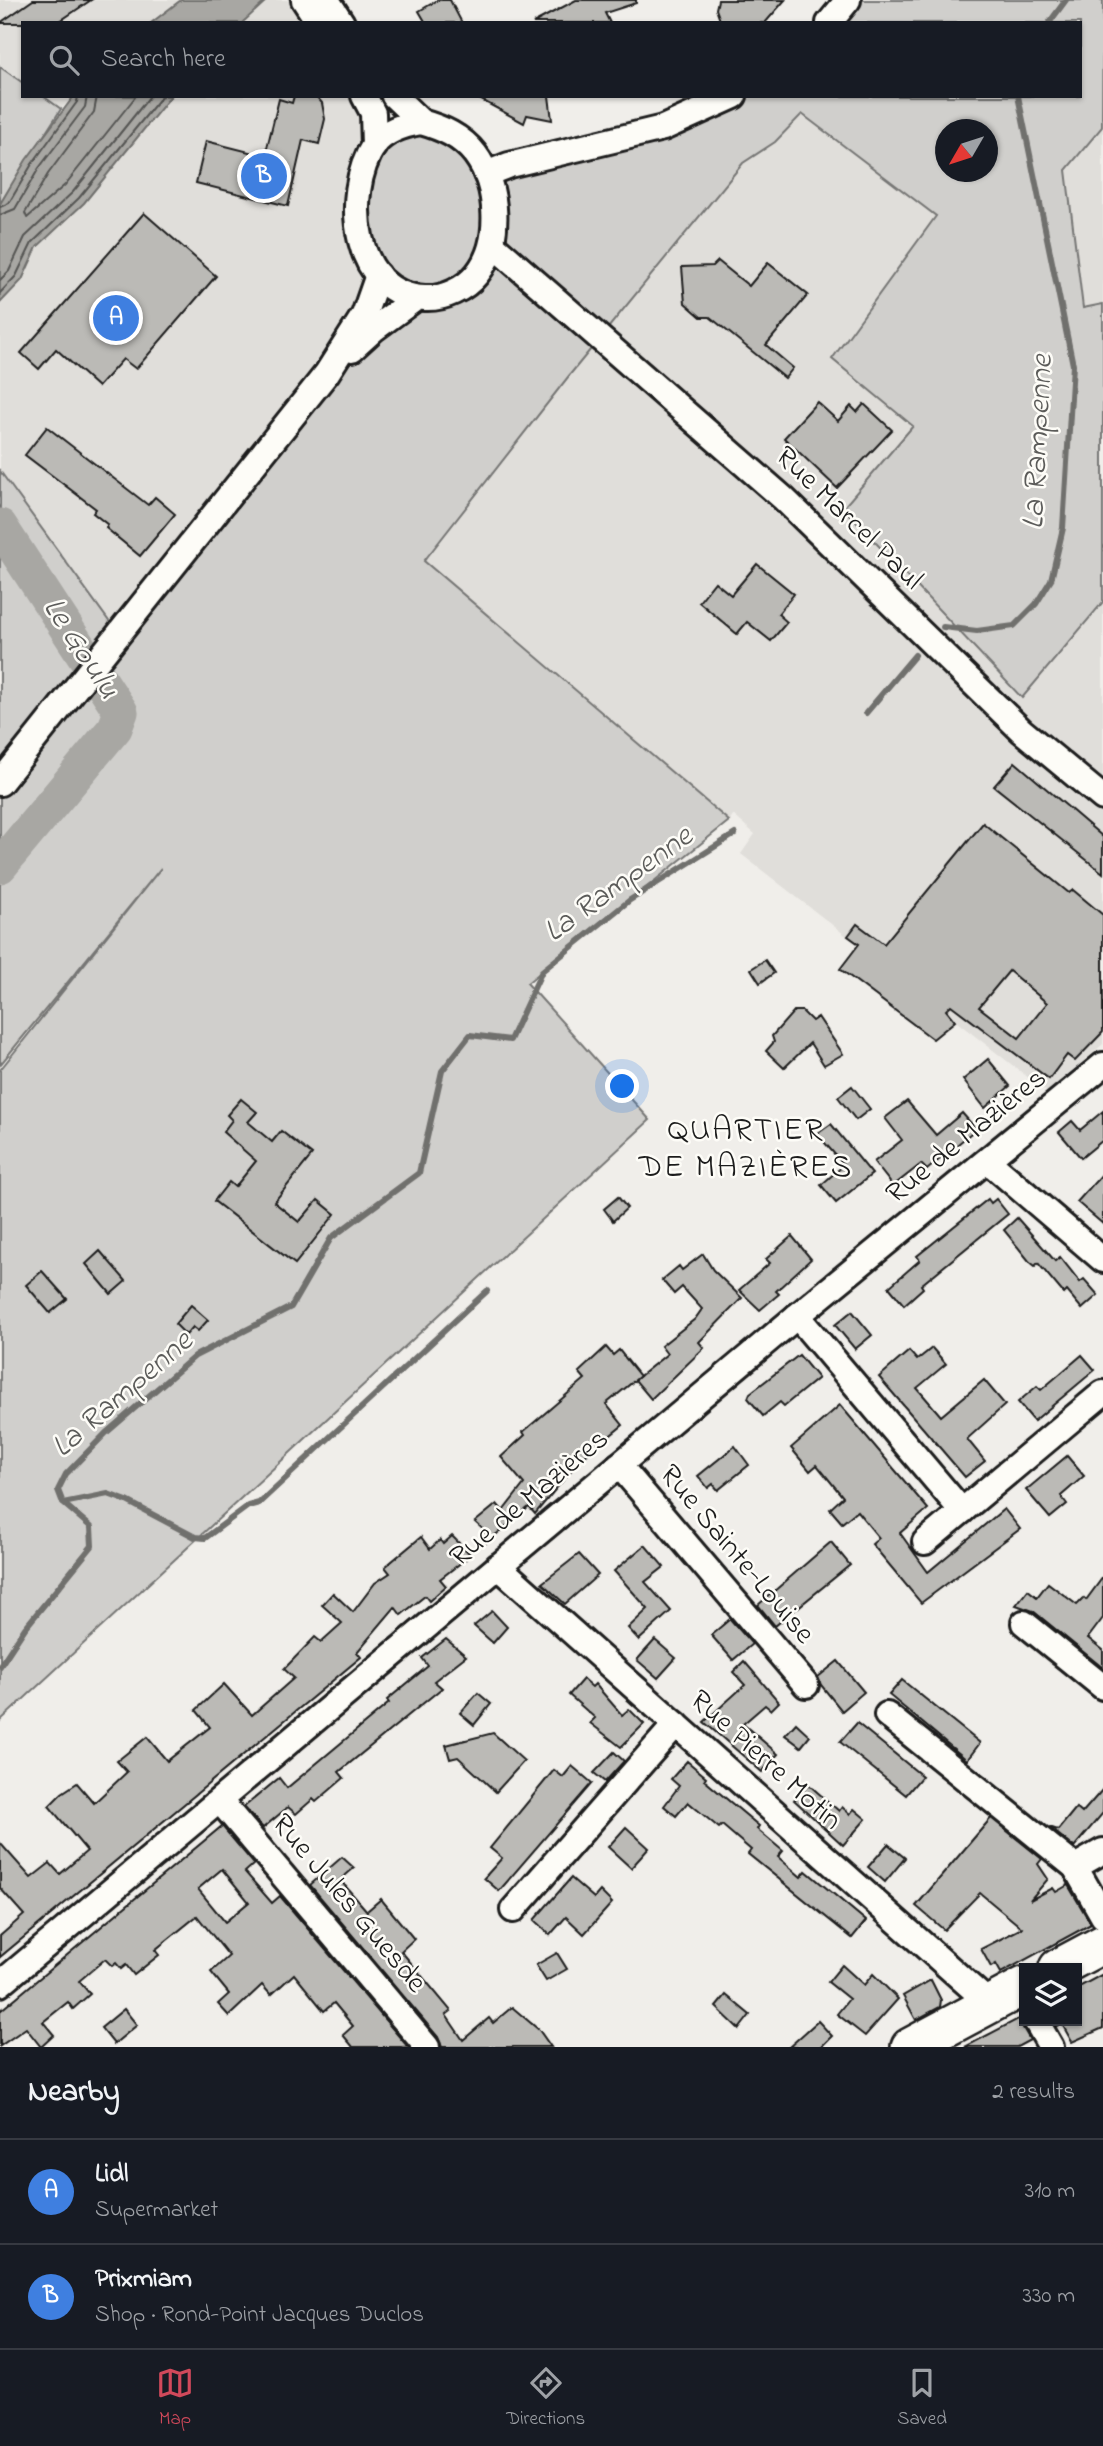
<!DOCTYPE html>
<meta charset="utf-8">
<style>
body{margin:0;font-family:"Indie Flower",sans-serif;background:#242831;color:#f1f3f6}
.controls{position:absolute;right:21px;bottom:21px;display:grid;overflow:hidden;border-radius:0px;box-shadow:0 2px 5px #0004}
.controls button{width:63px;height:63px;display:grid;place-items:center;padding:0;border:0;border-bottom:2px solid #363941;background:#171b24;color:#f1f3f6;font:35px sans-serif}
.compass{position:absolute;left:935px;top:119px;width:63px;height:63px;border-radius:50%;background:#171b24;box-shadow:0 2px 5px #0004;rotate:231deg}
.you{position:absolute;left:623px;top:1087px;width:24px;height:24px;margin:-18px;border:5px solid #fff;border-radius:50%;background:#1a73e8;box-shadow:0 0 0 10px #1a73e833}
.badge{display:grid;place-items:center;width:46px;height:46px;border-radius:50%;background:#d1495b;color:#fff;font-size:23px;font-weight:700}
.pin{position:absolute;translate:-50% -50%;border:4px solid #fff;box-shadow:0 2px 7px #0006}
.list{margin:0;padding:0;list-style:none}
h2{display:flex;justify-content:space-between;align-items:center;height:91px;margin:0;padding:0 28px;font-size:30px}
h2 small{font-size:23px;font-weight:400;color:#9ea1a6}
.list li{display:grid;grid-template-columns:46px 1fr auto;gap:21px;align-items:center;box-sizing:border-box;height:105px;padding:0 28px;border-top:2px solid #363941}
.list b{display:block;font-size:26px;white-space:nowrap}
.list p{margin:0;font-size:23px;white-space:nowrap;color:#9ea1a6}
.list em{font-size:23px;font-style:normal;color:#9ea1a6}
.icon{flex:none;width:38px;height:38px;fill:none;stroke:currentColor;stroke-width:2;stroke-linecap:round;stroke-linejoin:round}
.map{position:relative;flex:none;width:1103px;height:2047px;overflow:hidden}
.search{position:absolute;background:#171b24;box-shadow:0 2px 5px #0004;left:21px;right:21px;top:21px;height:77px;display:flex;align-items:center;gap:18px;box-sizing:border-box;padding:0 24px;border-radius:0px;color:#9ea1a6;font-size:26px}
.sheet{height:301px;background:#171b24}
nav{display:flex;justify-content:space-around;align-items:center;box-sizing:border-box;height:98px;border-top:2px solid #363941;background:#171b24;font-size:19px;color:#9ea1a6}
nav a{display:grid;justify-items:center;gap:4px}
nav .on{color:#d1495b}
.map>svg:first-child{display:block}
</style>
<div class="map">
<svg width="1103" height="2047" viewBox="0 0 1103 2047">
<rect width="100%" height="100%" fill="#f0eeea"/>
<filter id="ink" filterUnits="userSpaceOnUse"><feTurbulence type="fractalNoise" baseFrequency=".0143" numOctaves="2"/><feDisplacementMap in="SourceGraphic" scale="14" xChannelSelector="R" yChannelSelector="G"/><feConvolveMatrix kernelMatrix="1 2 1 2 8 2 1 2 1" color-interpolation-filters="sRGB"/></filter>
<g filter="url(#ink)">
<g fill="#e0deda">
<polygon points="0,0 181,0 151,23 23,23 23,83 0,67"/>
<polygon points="267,0 304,0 319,23 242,23"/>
<polygon points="43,96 74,96 61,109"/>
<polygon points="171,96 364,96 370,265 364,315 119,636 0,471 0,303 22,280 37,247 84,203"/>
<polygon points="1103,111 1103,304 1083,309 1065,170 1102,127"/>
<polygon points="802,113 937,216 832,359 913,426 844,509 1021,698 1103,602 1103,1044 1047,1092 741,854 755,834 733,815 729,821 424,562 568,377 743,163 775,142"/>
</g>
<g fill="#d0cfcc" stroke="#767674" stroke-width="2" fill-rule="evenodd">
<path d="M 848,0 L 1103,0 L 1102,127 L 1066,170 L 1083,308 L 1103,304 L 1103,602 L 1022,698 L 843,508 L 913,426 L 832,359 L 936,216 L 802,114 L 775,142 L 743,163 L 568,377 L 424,561 L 729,821 L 527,983 L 650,1120 L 0,1721 L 0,1070 L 161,868 L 0,1065 L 0,471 L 119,635 L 276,439 L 371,291 L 362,247 L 374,146 L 421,122 L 486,174 L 734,96 L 1080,96 L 1080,23 L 829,23 ZM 946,130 L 988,130 L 988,172 L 946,172 Z"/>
<polygon points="0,67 23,83 23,96 43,96 61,109 0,204"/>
</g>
<g fill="#a8a7a3" stroke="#706f6d" stroke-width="2">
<polygon points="181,0 267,0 242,23 151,23"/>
<polygon points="74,96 171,96 84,203 37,247 22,280 0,303 0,204 26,160"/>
</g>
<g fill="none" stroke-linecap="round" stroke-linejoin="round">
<g stroke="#545452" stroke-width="2">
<polyline points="97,96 94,112 48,174 25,213 27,218 65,185 136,96"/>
<polyline points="0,207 9,203 32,164 77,102 78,96"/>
<polyline points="0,215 15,209 39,168 85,107 87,96"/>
<polyline points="0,280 9,271 25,237 73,192 150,96"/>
<polyline points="0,293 16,276 32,243 79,198 162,96"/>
</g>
<g stroke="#706f6d" stroke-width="6">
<polyline points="1049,23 1066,0"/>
<polyline points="943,627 977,631 1014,626 1036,604 1051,580 1063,528 1073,365 1018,96"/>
<polyline points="866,713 915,655"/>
<polyline points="63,1503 108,1494 127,1501 195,1537 205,1538 248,1506 259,1503 487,1291"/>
<polyline points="0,1666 25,1628 92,1546 91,1527 63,1503 58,1490 66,1474 106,1433 195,1356 291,1307 331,1238 419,1173 442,1071 470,1035 510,1040 542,971 630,900 735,834"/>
</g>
<polyline stroke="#a8a7a3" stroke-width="35" points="0,526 121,712 115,728 0,866"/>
</g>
<g fill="#bbbab6" stroke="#1c1c1c" stroke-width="2" fill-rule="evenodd">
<polygon points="33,0 91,0 57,23 0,23"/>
<polygon points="438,0 450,0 462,23 426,23 419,11"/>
<polygon points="576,0 636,0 636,3 605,13 610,23 533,23"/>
<polygon points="718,0 785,0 765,23 721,23 716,9"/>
<polygon points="294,96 316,96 322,103 325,119 319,144 303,140 288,206 196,183 206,141 265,156 279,99 292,103"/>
<polygon points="474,96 549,96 552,120 527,115 524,123"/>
<polygon points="144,213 216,276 136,369 123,359 98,387 56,349 39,369 21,353"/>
<polygon points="718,261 749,286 768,263 808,295 766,345 793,368 785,378 710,317 701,317 685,303 682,267 713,266"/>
<polygon points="817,402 838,421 851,406 857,412 864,404 892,430 837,488 784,438"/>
<polygon points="47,427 148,505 155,497 175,514 140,556 106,528 108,525 93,513 96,509 25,455"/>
<polygon points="757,564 794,594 778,614 787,622 771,641 747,622 737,634 699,602 715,582 731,595"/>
<polygon points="1015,762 1103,837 1103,873 994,786"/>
<path d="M 983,823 L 1069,893 L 1073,890 L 1103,915 L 1103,1032 L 1075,1061 L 1067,1055 L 1049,1079 L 951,1005 L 946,1010 L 955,1021 L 933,1039 L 840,969 L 859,944 L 848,936 L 857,924 L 884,944 ZM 1009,971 L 1047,1003 L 1019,1038 L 979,1007 Z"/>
<polygon points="765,960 774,973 760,983 751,969"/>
<polygon points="794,1011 802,1011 812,1021 818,1017 843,1054 824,1065 810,1043 784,1068 766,1051 774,1042 772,1036"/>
<polygon points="988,1059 1010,1086 985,1108 963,1080"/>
<polygon points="852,1086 870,1109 856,1120 838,1097"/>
<polygon points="241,1099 257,1112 248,1122 272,1142 281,1131 312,1155 274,1202 299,1222 318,1200 335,1214 295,1264 214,1201 229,1182 235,1187 256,1161 223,1132 232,1120 227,1115"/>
<polygon points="907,1101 936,1135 962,1113 976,1129 927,1170 921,1164 893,1186 874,1162 902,1140 885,1118"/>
<polygon points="1103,1111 1103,1140 1081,1158 1059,1132 1072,1121 1080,1130"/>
<polygon points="831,1124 872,1174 836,1203 821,1185 844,1165 817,1134"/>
<polygon points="1103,1173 1103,1224 1077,1202"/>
<polygon points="618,1197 627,1208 613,1221 604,1209"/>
<polygon points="988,1199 991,1203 996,1199 1008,1214 921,1285 923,1288 904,1305 889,1287 920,1260 917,1256"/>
<polygon points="1017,1218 1055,1261 1060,1257 1080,1282 1084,1279 1098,1295 1082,1309 1067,1291 1064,1294 1038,1263 1035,1266 1029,1261 1004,1230"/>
<polygon points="792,1236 811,1259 776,1291 779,1294 760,1310 739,1290 770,1263 766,1259"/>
<polygon points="100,1251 126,1281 111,1294 86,1264"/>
<polygon points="703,1254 713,1270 742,1298 699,1342 704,1348 651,1399 635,1380 667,1354 661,1346 695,1319 702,1309 682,1287 674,1294 662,1280 679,1266 682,1270"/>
<polygon points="42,1271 67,1299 50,1313 26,1285"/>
<polygon points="191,1305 208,1320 198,1331 193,1327 186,1335 175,1324"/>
<polygon points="852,1311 872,1335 855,1349 835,1325"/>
<polygon points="606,1347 613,1355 619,1350 640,1376 606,1404 623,1425 579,1461 535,1514 529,1507 486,1543 481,1538 486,1532 475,1522 497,1504 503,1511 524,1484 501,1457 525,1435 523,1432 585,1379 579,1372"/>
<polygon points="932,1348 946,1364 917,1388 941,1416 984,1380 1005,1405 967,1439 985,1461 965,1477 879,1377 909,1351 917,1360"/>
<polygon points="799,1355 818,1378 784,1406 780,1402 763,1416 748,1398 750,1393"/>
<polygon points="1082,1355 1095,1370 1034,1421 1018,1402 1037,1386 1041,1390"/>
<polygon points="840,1405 928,1509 900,1533 928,1572 1004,1509 1020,1529 921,1603 872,1544 879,1538 857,1511 842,1523 830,1509 843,1497 817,1465 810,1471 791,1448"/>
<polygon points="735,1446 749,1465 718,1490 713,1484 708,1488 698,1476"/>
<polygon points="1067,1456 1084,1476 1061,1496 1067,1504 1050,1518 1026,1490"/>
<polygon points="452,1536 471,1555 440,1579 446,1586 429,1601 425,1596 401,1615 395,1607 357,1652 361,1657 0,1957 0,1936 24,1915 0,1888 0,1843 31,1878 50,1863 60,1874 87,1851 49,1806 62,1793 77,1783 94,1803 127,1772 117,1761 147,1737 167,1761 210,1727 196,1710 224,1684 252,1715 294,1678 284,1669 315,1637 321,1642 342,1623 322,1605 333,1593 353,1612 375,1583 390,1573 385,1567 421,1537 430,1549 440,1540 443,1544"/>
<polygon points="831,1542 850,1565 775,1626 758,1605"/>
<polygon points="645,1545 664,1567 645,1582 671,1611 639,1640 628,1628 648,1609 614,1571"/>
<polygon points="579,1554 598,1575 565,1604 542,1583"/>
<polygon points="1103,1577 1103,1618 1088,1638 1103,1650 1103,1668 1033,1611 1016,1605 1028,1590 1037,1597 1048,1583 1077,1605 1084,1598 1086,1600"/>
<polygon points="492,1611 507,1627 493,1643 474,1626"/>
<polygon points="730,1619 752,1644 733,1660 711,1635"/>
<polygon points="446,1639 466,1656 434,1681 442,1688 339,1772 344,1778 316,1802 313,1799 296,1814 288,1807 263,1828 244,1807 279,1778 287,1788 389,1703 387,1700 428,1666 422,1658"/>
<polygon points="655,1640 676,1658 658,1678 637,1660"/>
<polygon points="744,1661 779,1702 771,1710 765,1705 743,1724 778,1754 762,1772 704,1722 745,1685 733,1672"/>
<polygon points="838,1661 864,1692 842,1711 821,1685 818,1677"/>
<polygon points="583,1679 592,1687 595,1684 622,1715 629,1709 644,1724 621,1747 590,1723 595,1718 569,1695"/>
<polygon points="902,1680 980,1743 967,1760 889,1695"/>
<polygon points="478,1693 491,1704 474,1725 460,1713"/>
<polygon points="796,1723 810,1736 801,1747 785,1735"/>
<polygon points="857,1723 922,1776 906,1795 840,1742"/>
<polygon points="493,1733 524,1761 496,1792 458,1757 450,1759 446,1745"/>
<polygon points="614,1752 624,1761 605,1782 594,1773"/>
<polygon points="687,1761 706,1777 704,1780 759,1826 757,1829 783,1851 778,1857 801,1877 806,1871 866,1921 852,1938 748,1854 751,1850 722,1825 719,1828 688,1802 676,1816 664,1806 679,1786 671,1779"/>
<polygon points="572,1766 592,1783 499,1891 484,1878 502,1858 490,1848 554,1770 563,1777"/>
<polygon points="808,1784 839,1811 842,1807 850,1814 854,1809 866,1819 843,1845 794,1800"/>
<polygon points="1103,1789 1103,1813 1074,1847 1049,1827 1058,1830 1076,1808 1082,1813"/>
<polygon points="991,1818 1042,1859 1038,1864 1048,1879 1030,1900 1053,1888 1056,1892 1068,1885 1091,1924 1001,1973 996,1964 991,1967 981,1949 1022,1928 980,1893 944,1930 916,1906"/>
<path d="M 222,1826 L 254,1864 L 245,1872 L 272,1903 L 280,1896 L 408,2047 L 353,2047 L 343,2035 L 353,2026 L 334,2003 L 324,2011 L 294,1974 L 271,1995 L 262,1985 L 229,2016 L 218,2004 L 229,1994 L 211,1972 L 229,1956 L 197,1916 L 155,1950 L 159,1955 L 134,1975 L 126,1965 L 121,1969 L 116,1963 L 112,1966 L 105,1959 L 79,1981 L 90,1994 L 73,2009 L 68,2002 L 43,2022 L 54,2035 L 41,2047 L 26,2028 L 0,2046 L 0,2011 ZM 222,1869 L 249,1902 L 225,1922 L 198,1889 Z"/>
<polygon points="626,1827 649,1848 631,1868 608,1847"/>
<polygon points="888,1844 905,1858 885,1882 868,1867"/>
<polygon points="342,1857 354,1868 340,1880 367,1911 381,1899 414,1939 401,1951 451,2011 446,2015 463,2040 489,2018 493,2023 512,2007 539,2030 551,2047 442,2047 438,2037 310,1885"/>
<polygon points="571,1878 594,1898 600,1891 612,1903 584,1934 566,1917 550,1935 534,1920"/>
<polygon points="557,1953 567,1969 546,1981 536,1965"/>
<polygon points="842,1965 864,1985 873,1974 898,1999 865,2036 837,2014 849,1999 828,1982"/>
<polygon points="1103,1974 1103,2028 1072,2042 1062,2024 1056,2026 1053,2021 1077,2021 1077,1988"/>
<polygon points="931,1980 941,2000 940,2007 916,2020 903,1996"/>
<polygon points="726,1995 750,2015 739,2029 716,2007"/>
<polygon points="124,2009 137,2025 114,2044 101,2028"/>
<polygon points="1022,2017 1023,2028 1030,2040 1017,2047 965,2047"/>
<polygon points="818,2021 832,2036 821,2047 789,2047"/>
</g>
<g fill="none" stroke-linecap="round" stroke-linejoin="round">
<g stroke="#1c1c1c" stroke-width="30">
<g id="street">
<polyline points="304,0 319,23"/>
<polyline points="327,0 342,23"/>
<polyline points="829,23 848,0"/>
<polyline points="364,96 373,113 374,146"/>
<polyline points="394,96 421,122"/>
<path d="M 421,122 C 442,128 461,136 475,154 C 499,186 502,243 477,274 C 465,289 444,299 425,298 C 353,296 342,194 374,145 C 385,130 404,125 421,122 Z"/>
<polyline points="486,174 509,165 663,128 734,96"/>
<polyline points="492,244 783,498 1022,731 1103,798"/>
<polyline points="352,349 374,329 416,298"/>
<polyline points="0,783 327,373 364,315 378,275"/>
<polyline points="989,1162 1103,1260"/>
<polyline points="797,1316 962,1511"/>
<polyline points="619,1465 806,1685"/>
<polyline points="925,1542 1103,1393"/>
<polyline points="498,1566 990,2004"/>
<polyline points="1024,1623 1103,1687"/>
<polyline points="887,1715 1075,1867 1103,1916"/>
<polyline points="220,1801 427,2047"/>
<polyline points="1075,1867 1103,1851"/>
<polyline points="513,1910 676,1724"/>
<polyline points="0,1984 797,1316 1103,1065"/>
<polyline points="1036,2021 1051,2047"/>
</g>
</g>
<g stroke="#1c1c1c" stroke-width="42">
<g id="primary">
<polyline points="1058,1968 1103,1944"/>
<polyline points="910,2047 1024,1986"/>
</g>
</g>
<use href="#street" stroke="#fdfcf7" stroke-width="24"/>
<use href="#primary" stroke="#fdfcf7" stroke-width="37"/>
</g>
</g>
<g text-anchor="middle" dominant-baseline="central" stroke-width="5" stroke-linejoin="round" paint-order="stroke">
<g font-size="30" fill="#1c1c1c" stroke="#fdfcf7">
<text transform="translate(848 519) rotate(44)">Rue Marcel Paul</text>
<text transform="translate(967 1137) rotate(-39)">Rue de Mazières</text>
<text transform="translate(530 1499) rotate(-40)">Rue de Mazières</text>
<text transform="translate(736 1555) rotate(50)">Rue Sainte-Louise</text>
<text transform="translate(765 1761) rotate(42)">Rue Pierre Motin</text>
<text transform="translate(348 1904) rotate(50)">Rue Jules Guesde</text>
</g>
<g font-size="32" font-style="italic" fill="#5b5b59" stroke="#fdfcf7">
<text transform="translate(1039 442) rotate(-87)">La Rampenne</text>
<text transform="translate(80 649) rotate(57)">Le Goulu</text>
<text transform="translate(619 885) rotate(-36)">La Rampenne</text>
<text transform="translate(123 1395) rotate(-41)">La Rampenne</text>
</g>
<g font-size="32" letter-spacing="2" fill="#1c1c1c" stroke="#fdfcf7">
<text x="746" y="1131">QUARTIER<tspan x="746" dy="37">DE MAZIÈRES</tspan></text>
</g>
</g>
</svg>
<div class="controls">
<button><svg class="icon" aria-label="layers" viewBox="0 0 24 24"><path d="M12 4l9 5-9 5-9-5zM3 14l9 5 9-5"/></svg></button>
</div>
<svg class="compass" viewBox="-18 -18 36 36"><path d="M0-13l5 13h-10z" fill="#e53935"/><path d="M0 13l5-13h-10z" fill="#9ea1a6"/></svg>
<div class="you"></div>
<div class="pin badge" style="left:116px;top:318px;background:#3f7fe0">A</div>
<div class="pin badge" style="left:264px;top:176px;background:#3f7fe0">B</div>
<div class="search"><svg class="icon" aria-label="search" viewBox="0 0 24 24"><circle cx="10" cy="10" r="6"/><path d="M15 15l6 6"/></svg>Search here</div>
</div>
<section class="sheet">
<h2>Nearby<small>2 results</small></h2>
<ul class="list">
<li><span class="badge" style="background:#3f7fe0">A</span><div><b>Lidl</b><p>Supermarket</p></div><em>310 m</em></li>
<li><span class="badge" style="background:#3f7fe0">B</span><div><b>Prixmiam</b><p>Shop · Rond-Point Jacques Duclos</p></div><em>330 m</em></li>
</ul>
</section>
<nav>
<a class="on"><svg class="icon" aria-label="map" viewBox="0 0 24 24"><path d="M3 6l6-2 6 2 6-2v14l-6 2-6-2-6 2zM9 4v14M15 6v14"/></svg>Map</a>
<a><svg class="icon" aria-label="directions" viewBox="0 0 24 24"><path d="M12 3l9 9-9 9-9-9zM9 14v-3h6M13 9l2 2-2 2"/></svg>Directions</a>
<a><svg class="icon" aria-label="saved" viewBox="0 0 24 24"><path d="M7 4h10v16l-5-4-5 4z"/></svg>Saved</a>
</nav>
